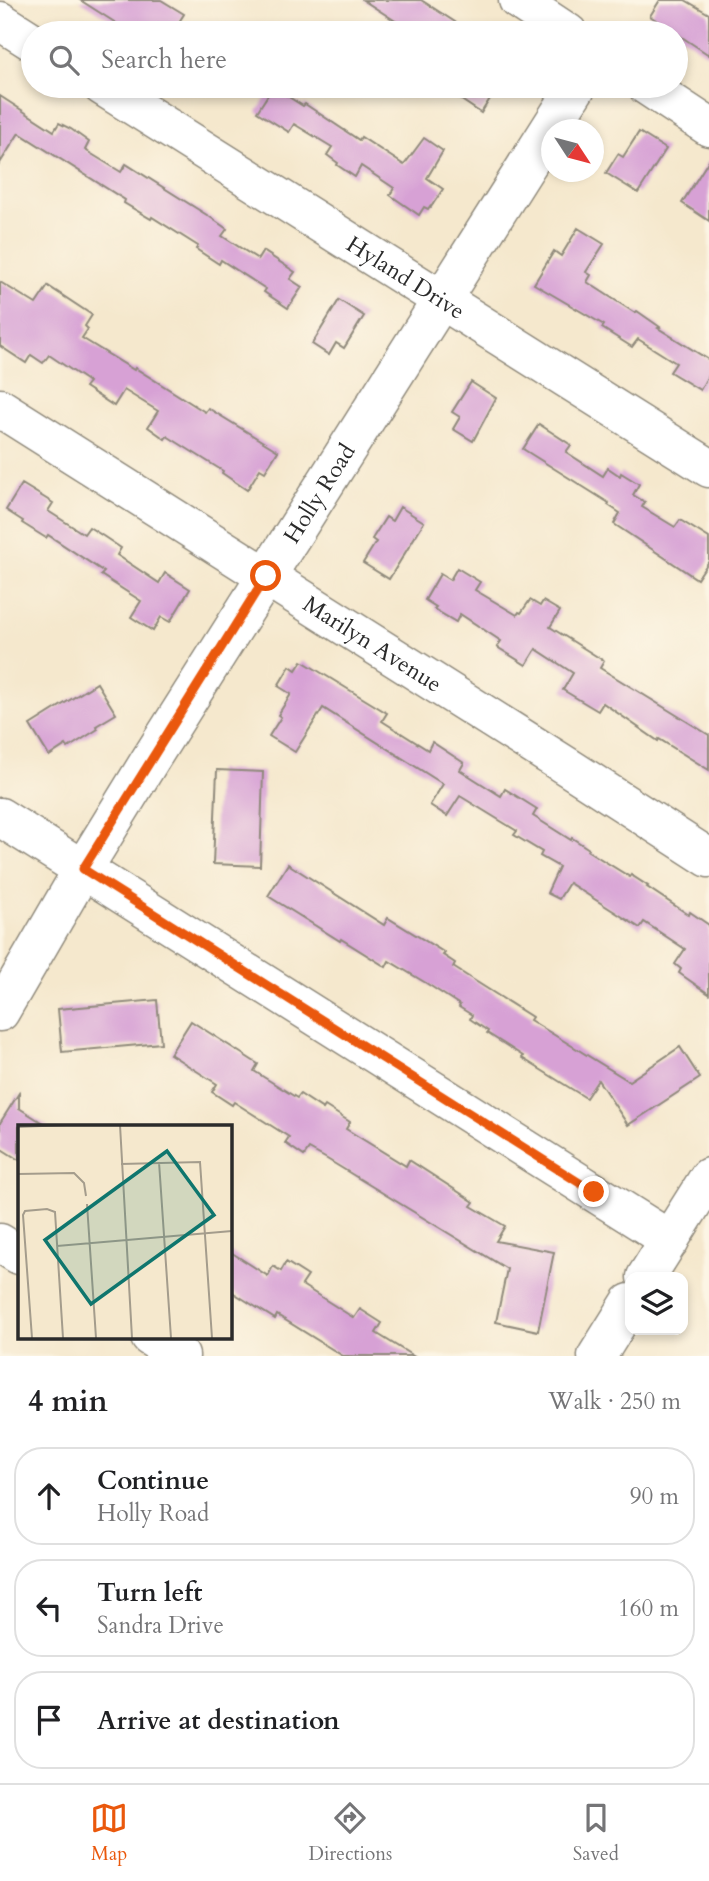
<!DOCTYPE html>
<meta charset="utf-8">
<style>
body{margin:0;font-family:Cardo,serif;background:#f2f2f2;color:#202124}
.controls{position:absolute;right:21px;bottom:21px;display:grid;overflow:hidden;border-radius:14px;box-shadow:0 4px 10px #0003}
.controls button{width:63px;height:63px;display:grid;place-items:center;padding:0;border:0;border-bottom:2px solid #e0e0e0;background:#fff;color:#202124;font:35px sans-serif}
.compass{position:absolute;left:541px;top:119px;width:63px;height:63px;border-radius:50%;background:#fff;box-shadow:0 4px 10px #0003;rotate:126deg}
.stop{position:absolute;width:21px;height:21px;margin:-16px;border:5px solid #ea580c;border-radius:50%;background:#fff}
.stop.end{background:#ea580c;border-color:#fff;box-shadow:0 2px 7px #0008}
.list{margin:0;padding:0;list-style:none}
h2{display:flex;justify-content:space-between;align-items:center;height:91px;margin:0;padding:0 28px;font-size:30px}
h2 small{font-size:23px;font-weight:400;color:#757577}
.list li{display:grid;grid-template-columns:46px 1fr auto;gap:21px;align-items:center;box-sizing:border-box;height:98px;margin:0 14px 14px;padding:0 14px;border:2px solid #e0e0e0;border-radius:28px}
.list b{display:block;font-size:26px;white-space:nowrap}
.list p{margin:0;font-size:23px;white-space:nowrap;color:#757577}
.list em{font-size:23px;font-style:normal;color:#757577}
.icon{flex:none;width:38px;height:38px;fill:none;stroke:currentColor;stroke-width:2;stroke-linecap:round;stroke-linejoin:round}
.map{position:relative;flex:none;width:709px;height:1356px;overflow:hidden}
.search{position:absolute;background:#fff;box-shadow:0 4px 10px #0003;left:21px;right:21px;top:21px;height:77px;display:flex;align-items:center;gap:18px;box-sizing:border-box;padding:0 24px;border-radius:38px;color:#757577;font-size:26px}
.sheet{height:427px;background:#fff}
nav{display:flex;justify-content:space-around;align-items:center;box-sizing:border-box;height:98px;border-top:2px solid #e0e0e0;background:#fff;font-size:19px;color:#757577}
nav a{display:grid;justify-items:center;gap:4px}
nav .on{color:#ea580c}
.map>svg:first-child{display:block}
</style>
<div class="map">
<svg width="709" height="1356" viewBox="0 0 709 1356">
<rect width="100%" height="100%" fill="#fcf5e5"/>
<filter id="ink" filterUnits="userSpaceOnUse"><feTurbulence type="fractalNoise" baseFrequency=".0143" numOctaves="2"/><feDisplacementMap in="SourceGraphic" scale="14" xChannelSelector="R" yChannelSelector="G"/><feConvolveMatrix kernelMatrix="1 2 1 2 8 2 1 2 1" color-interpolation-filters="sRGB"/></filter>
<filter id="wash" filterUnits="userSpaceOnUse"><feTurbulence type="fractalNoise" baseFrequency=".00686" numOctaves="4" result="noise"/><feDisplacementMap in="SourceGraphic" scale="28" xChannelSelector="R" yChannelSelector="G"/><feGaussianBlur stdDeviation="1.57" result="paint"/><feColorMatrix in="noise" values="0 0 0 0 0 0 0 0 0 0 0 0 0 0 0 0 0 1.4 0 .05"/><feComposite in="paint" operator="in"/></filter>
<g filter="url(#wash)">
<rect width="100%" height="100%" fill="#f5e8cd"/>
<g id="blocks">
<g fill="#d7a1d5">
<polygon points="80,0 161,0 184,14 172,33 129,33 115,25 116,23"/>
<polygon points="363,0 421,0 472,33 414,33"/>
<polygon points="660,0 685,0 709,14 709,55 650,16"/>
<polygon points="469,86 498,86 481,113 460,99"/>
<polygon points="273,87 303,106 305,104 359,140 361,137 404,165 424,138 443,151 427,178 443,189 431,207 430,206 428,209 424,207 419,215 390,195 394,188 361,166 355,177 337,165 338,163 327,155 332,147 294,124 289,132 257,112"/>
<polygon points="0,96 54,131 59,123 71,129 89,142 85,150 121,172 126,164 210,217 227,229 222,236 258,259 263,251 295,272 290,279 302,287 288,308 264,292 266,289 221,260 219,264 196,249 198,246 152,217 151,219 124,203 125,200 19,133 0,163"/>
<polygon points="639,132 666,149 638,193 606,173 618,154 623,157"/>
<polygon points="709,160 709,221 682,203"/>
<polygon points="578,228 604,244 586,272 591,275 587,282 635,313 637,311 660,327 658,328 709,360 709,374 700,390 670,372 676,363 638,339 632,347 602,328 604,325 534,284 554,251 561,256"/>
<polygon points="0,282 36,304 48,286 92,315 85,326 88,329 82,338 134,370 135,368 205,412 208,408 278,451 265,472 260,469 247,490 222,473 223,471 167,436 165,439 148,427 158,411 124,390 114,406 85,387 89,382 49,355 43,363 31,355 26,363 0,346"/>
<polygon points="339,300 364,316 344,348 336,343 329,355 312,344"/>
<polygon points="471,382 496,398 473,441 453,429 460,417 452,412"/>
<polygon points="539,424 571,445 566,452 603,476 608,468 620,476 621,473 639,484 633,495 645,502 642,507 675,527 680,520 709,538 709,561 697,579 614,524 620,513 608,505 609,503 523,449"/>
<polygon points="22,484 53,503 48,511 84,534 89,527 103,536 121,548 117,555 159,583 165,573 190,589 170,622 161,617 153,631 131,617 141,601 101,575 104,572 48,535 46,538 22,523 23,521 6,510"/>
<polygon points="400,507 424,522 389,579 363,563 376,542 372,539 386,517 392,521"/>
<polygon points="457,568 480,582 475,590 517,615 519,612 521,613 530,600 540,606 543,601 560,611 550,627 604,661 600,668 709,735 709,770 659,739 658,741 603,703 598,711 563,690 573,673 536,649 526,665 497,647 501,641 460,614 456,622 434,609 436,607 425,600 440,574 450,580"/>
<polygon points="302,661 387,713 382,721 428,750 432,742 464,763 460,770 501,796 505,789 537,809 533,816 571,840 572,838 589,849 588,851 630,877 631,875 648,886 647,887 689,915 690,912 709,925 709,994 679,973 681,969 675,964 685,949 644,922 640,928 569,883 559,899 547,893 559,867 540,856 542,852 514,835 517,831 460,796 447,816 430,805 443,784 323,708 295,752 269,736 281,717 278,715 291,694 278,686 290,666 296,670"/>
<polygon points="97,683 116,714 96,726 98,729 68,748 66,745 49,756 30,725"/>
<polygon points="217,770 263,772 260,866 213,864"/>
<polygon points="288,864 384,925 388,918 445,953 443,955 455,963 453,967 532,1017 530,1020 629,1081 680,1047 700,1078 628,1125 598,1080 586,1098 522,1058 523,1056 487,1033 488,1031 470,1019 472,1015 459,1007 460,1005 426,983 389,961 386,967 341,939 340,941 268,896"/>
<polygon points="157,1000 161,1043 62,1052 58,1009"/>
<polygon points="191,1021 258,1064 254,1071 297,1098 300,1094 323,1109 325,1106 350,1122 346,1129 406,1166 409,1160 474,1202 471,1206 505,1226 496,1241 554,1252 538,1331 496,1322 507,1269 327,1159 309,1149 304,1156 285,1143 289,1137 234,1102 232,1105 212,1092 217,1084 170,1054"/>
<polygon points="19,1093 19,1108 49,1127 19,1127 19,1160 0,1148 0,1123"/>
<polygon points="229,1251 268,1276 273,1266 281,1271 286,1262 308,1276 302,1285 354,1318 360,1309 382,1323 376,1333 413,1356 343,1356 277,1315 275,1319 229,1290"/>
</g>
</g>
</g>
<g filter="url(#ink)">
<use href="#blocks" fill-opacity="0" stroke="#908a7c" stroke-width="2"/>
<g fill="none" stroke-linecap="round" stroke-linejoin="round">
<g stroke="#908a7c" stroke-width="41">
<g id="minor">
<polyline points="518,0 568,33"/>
<polyline points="0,21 33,42"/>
<path id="s1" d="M 102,86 L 709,468"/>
<polyline points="647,86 709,127"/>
<path id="s2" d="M 0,408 L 571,769 L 709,858"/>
<polyline points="0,817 670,1240"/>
<path id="s3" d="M 0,1012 L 83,869 L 150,760 L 577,86"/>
<polyline points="0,1243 19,1255"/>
<polyline points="646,1277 709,1177"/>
<polyline points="150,1337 180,1356"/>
<polyline points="597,1356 630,1303"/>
</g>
</g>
<use href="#minor" stroke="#fff" stroke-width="38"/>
</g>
</g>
<g fill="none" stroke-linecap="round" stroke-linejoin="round" filter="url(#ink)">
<polyline stroke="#ea580c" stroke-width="9" points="266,576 83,869 594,1192"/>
</g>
<g text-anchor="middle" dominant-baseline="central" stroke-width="6" stroke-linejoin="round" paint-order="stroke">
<g font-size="23" fill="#2b2b2b" stroke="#fcf5e5">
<text stroke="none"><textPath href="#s1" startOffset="359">Hyland Drive</textPath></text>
<text stroke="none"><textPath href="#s3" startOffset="609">Holly Road</textPath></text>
<text stroke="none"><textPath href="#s2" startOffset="441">Marilyn Avenue</textPath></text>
</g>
</g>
<g transform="translate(18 1125)">
<rect width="214" height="214" fill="#f5e8cd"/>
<path fill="none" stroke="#a49c8c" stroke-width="2" d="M 102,0 L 114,213M 0,2 L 48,0M 141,37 L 153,213M 103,39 L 182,37 L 194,213M 0,49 L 56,48 L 66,58 L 68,71M 69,79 L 78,213M 39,121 L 214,106M 14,213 L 5,90 L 7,86 L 29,84 L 37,87 L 45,213"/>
<path fill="#0f766e" fill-opacity="0.15" stroke="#0f766e" stroke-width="3.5" d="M 149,26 L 196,90 L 73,179 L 27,115 Z"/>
<rect width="214" height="214" fill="none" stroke="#2b2b2b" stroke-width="3.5"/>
</g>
</svg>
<div class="controls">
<button><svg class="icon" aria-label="layers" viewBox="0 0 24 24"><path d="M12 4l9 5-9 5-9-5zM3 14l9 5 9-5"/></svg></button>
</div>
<svg class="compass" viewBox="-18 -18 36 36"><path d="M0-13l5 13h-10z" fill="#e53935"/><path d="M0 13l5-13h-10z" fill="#757577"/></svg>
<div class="stop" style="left:266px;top:576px"></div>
<div class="stop end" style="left:594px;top:1192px"></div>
<div class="search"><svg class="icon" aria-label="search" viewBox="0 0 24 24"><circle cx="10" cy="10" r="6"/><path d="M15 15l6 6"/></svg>Search here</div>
</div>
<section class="sheet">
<h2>4 min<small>Walk · 250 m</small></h2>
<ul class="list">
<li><svg class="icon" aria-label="ahead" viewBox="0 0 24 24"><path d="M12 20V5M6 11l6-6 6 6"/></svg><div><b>Continue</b><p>Holly Road</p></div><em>90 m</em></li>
<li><svg class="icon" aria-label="left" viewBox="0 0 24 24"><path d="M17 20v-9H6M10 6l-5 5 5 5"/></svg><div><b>Turn left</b><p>Sandra Drive</p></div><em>160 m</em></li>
<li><svg class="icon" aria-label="arrive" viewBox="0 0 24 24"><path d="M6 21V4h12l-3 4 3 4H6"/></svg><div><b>Arrive at destination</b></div></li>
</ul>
</section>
<nav>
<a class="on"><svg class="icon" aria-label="map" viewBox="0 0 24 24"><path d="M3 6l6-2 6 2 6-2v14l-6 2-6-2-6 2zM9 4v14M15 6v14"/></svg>Map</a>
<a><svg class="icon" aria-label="directions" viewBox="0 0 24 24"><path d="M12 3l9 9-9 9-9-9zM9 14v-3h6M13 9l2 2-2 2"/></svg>Directions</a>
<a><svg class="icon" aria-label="saved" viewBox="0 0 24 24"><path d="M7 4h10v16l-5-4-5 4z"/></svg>Saved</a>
</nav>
